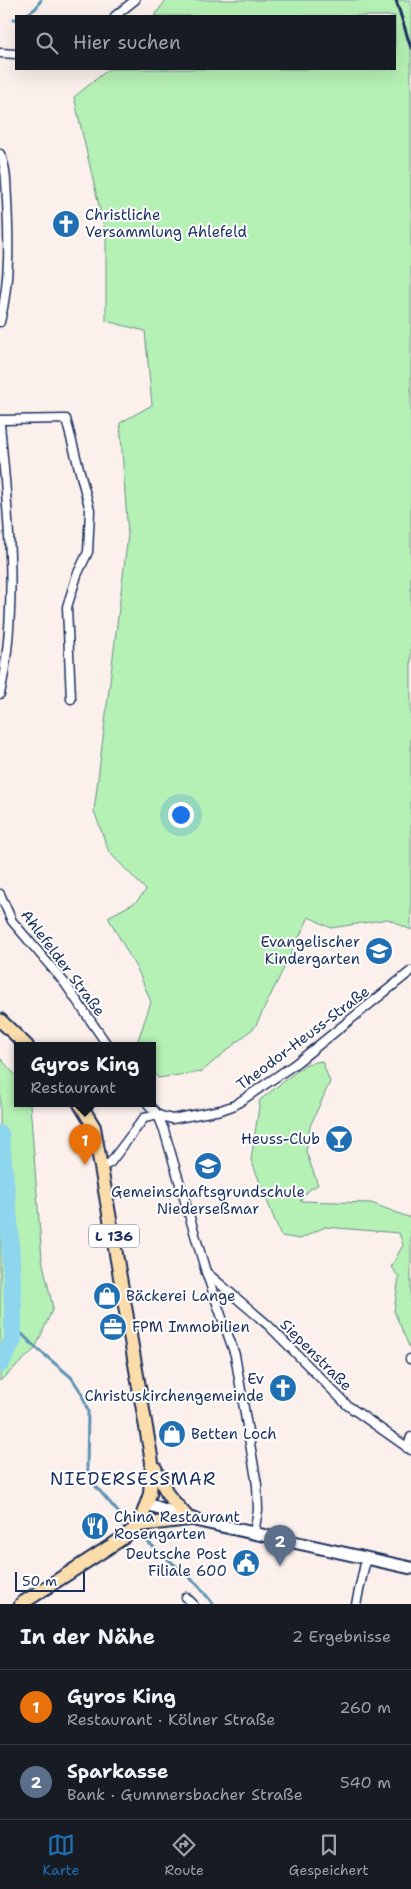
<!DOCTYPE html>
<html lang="de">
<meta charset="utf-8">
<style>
body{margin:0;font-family:"Shantell Sans",sans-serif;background:#20242c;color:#f1f3f6}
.scale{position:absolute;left:15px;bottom:12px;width:70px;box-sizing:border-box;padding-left:5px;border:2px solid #1b2f5e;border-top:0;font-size:14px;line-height:18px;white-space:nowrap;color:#1b2f5e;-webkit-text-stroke:4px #fff;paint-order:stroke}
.you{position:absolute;left:180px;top:814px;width:18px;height:18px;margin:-12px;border:4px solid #fff;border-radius:50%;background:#1a73e8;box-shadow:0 0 0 8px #1a73e833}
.badge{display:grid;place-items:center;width:32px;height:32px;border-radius:50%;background:#1f6fb2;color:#fff;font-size:16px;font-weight:700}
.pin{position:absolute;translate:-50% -41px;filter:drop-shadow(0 1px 2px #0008)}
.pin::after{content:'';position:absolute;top:26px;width:18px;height:15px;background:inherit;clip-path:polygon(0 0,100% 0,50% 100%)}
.popup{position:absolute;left:14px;top:1042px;width:142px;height:65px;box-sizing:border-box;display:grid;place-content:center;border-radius:0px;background:#171b24;filter:drop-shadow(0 1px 4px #0005);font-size:16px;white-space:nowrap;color:#9ea1a6}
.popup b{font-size:19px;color:#f1f3f6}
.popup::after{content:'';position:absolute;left:50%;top:100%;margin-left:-10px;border:10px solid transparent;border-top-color:#171b24}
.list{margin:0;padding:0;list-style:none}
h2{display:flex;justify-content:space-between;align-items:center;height:65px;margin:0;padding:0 20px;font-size:21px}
h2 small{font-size:16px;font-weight:400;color:#9ea1a6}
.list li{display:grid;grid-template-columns:32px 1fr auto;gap:15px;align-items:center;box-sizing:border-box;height:75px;padding:0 20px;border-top:1px solid #363941}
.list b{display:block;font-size:19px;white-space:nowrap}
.list p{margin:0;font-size:16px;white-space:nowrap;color:#9ea1a6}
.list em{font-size:16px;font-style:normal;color:#9ea1a6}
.icon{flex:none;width:28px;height:28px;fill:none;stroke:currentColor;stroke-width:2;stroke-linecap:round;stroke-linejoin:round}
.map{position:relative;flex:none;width:411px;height:1604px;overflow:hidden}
.search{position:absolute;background:#171b24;box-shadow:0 5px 20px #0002;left:15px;right:15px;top:15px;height:55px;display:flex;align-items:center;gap:12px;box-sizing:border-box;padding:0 18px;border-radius:0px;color:#9ea1a6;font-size:19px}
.sheet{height:215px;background:#171b24}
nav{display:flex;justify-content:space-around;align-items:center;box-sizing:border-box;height:70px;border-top:1px solid #363941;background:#171b24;font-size:14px;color:#9ea1a6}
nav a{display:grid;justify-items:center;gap:2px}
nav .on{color:#1f6fb2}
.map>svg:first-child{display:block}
</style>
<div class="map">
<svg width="411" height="1604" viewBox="0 0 411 1604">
<rect width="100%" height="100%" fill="#fbf0ec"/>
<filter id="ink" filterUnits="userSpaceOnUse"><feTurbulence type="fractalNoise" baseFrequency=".02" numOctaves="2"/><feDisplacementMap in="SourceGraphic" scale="10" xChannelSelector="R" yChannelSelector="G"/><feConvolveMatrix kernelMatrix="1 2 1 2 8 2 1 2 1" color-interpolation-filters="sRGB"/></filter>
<g filter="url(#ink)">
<g fill="#b5f0b4" stroke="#689089">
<polygon points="166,0 411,0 411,930 388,919 331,928 309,917 255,1027 201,1072 158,1078 153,1071 152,1046 136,1046 151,1002 139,973 108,917 136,902 146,890 109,852 94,811 128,535 120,423 152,405 145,331 106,321 106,236 74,97 109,69 395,69 395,16 154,16"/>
<polygon points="0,1058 17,1077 18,1104 30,1104 42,1259 53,1308 35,1349 0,1381"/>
<polygon points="322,1061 330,1082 310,1126 306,1151 318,1185 310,1189 300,1201 371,1203 411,1218 411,1351 394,1311 399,1277 391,1267 403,1245 399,1233 325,1227 300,1239 281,1236 251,1160 260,1100 306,1064"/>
</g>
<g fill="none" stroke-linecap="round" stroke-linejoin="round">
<g stroke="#5f93b4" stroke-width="3">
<polyline points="25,16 36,8 41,0"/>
<polyline points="14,19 16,19"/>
<polyline points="12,1324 34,1346 71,1377 81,1392 88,1411 87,1467 92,1482 131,1527"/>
<polyline points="135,1531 198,1585 213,1604"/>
</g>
<polyline stroke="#8dd6ee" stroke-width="18" points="0,1134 9,1220 13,1305 13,1340 0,1364"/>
<g stroke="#1b2f5e" stroke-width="11">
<g id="minor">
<polyline points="115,16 135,0"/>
<polyline points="0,53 16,54"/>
<path d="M 0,154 C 7,168 6,185 7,200 C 9,241 10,281 0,322"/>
<polyline points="0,420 66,419 90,510 88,552 77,575 67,607 71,699"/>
<path d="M 0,424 C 8,513 19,606 0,694"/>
<polyline points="0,894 12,921 64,982 108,1046"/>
<polyline points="148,1104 158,1115 164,1130 206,1272 235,1355 257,1485 258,1510 254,1533"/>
<polyline points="158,1115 172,1119 221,1110 235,1105 295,1064 411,971"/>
<polyline points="101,1167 110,1163 144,1118 158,1115"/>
<polyline points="206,1272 268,1325 347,1405 411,1450"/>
<polyline points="410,1359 411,1359"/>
<polyline points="407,1448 411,1437"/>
<polyline points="186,1597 193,1604"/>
<polyline points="356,1604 366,1559"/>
</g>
</g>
<g stroke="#1b2f5e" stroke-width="15">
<polyline id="secondary" points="147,1504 199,1521 411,1568"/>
</g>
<g stroke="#1b2f5e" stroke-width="16">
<g id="primary">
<polyline points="0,1020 27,1046"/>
<polyline points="155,1468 168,1495 189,1519"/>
<polyline points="139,1525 189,1519"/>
<polyline points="21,1604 123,1538 139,1525 150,1494 152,1462 94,1127 80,1104"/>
</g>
</g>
<use href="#minor" stroke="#fff" stroke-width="8"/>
<use href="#secondary" stroke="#fff" stroke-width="11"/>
<use href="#primary" stroke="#faddab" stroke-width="12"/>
<polyline stroke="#1b2f5e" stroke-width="3" points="396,0 411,48"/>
</g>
</g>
<defs>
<g id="church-disc" transform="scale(1.4375)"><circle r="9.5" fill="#1f6fb2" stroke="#fff"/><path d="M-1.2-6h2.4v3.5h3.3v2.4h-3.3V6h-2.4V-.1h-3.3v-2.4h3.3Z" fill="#fff"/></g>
<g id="school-disc" transform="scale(1.4375)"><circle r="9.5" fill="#1f6fb2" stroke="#fff"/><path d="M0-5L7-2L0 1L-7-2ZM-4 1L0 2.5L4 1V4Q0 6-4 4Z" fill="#fff"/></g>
<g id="bar-disc" transform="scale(1.4375)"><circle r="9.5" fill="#1f6fb2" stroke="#fff"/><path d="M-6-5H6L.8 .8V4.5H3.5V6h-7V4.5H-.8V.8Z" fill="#fff"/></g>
<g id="shop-disc" transform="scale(1.4375)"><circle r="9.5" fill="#1f6fb2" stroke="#fff"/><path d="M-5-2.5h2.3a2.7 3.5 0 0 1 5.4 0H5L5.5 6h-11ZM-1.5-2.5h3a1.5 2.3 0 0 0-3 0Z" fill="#fff"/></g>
<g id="office-disc" transform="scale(1.4375)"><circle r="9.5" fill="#1f6fb2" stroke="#fff"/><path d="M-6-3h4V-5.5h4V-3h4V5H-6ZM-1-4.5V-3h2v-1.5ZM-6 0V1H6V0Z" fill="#fff"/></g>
<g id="restaurant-disc" transform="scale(1.4375)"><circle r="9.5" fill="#1f6fb2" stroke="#fff"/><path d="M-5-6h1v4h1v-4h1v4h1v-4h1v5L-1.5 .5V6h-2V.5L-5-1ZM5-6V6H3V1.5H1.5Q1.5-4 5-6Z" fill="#fff"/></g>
<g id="civic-disc" transform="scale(1.4375)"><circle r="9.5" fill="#1f6fb2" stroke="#fff"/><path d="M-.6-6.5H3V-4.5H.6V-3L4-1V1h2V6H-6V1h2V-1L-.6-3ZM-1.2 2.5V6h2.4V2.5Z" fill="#fff"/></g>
</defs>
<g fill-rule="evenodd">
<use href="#church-disc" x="66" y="224"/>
<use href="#school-disc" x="379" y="951"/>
<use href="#bar-disc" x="339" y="1139"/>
<use href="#school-disc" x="208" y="1166"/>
<use href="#shop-disc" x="107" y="1296"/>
<use href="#office-disc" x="113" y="1327"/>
<use href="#church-disc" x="283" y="1388"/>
<use href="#shop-disc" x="172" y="1434"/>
<use href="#restaurant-disc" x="95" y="1526"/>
<use href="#civic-disc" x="246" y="1563"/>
</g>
<g text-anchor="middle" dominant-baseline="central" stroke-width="4" stroke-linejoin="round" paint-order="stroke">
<rect fill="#fff" stroke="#5f6d8e" stroke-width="1" x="89" y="1224.5" width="50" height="23" rx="4"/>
<g font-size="14" font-weight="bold" fill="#1b2f5e">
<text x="114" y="1236">L 136</text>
</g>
<g font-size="15" fill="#1b2f5e" stroke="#fff" text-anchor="start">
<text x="85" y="215">Christliche<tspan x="85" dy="17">Versammlung Ahlefeld</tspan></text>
<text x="360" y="942" text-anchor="end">Evangelischer<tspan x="360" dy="17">Kindergarten</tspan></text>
<text x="320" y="1139" text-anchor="end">Heuss-Club</text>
<text x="208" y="1192" text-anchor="middle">Gemeinschaftsgrundschule<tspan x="208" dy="17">Niederseßmar</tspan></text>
<text x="126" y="1296">Bäckerei Lange</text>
<text x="132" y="1327">FPM Immobilien</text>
<text x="264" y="1379" text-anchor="end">Ev<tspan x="264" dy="17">Christuskirchengemeinde</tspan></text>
<text x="191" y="1434">Betten Loch</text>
<text x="114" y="1517">China Restaurant<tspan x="114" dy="17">Rosengarten</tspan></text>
<text x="227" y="1554" text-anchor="end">Deutsche Post<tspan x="227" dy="17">Filiale 600</tspan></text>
</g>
<g font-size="15" fill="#1b2f5e" stroke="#fff">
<text transform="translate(63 963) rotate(53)">Ahlefelder Straße</text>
<text transform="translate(303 1038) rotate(-37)">Theodor-Heuss-Straße</text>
<text transform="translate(316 1355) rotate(45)">Siepenstraße</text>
</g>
<g font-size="18" letter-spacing="1" fill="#1b2f5e" stroke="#fff">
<text x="133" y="1479">NIEDERSESSMAR</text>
</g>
</g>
</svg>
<div class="scale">50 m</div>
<div class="you"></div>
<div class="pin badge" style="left:85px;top:1165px;background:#e8710a">1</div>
<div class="popup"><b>Gyros King</b>Restaurant</div>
<div class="pin badge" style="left:280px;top:1566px;background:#5c6f8a">2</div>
<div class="search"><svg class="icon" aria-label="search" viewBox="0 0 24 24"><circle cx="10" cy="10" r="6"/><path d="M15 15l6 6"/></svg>Hier suchen</div>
</div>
<section class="sheet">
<h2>In der Nähe<small>2 Ergebnisse</small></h2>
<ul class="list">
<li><span class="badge" style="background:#e8710a">1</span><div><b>Gyros King</b><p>Restaurant · Kölner Straße</p></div><em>260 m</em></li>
<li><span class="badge" style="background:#5c6f8a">2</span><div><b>Sparkasse</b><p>Bank · Gummersbacher Straße</p></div><em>540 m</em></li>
</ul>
</section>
<nav>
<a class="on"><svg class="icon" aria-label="map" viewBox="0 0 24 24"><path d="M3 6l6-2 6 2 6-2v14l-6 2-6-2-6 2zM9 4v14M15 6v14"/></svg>Karte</a>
<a><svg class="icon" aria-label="directions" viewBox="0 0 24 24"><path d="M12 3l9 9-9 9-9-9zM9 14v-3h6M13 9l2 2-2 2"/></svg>Route</a>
<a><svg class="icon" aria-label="saved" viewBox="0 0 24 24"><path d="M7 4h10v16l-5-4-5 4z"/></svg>Gespeichert</a>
</nav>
